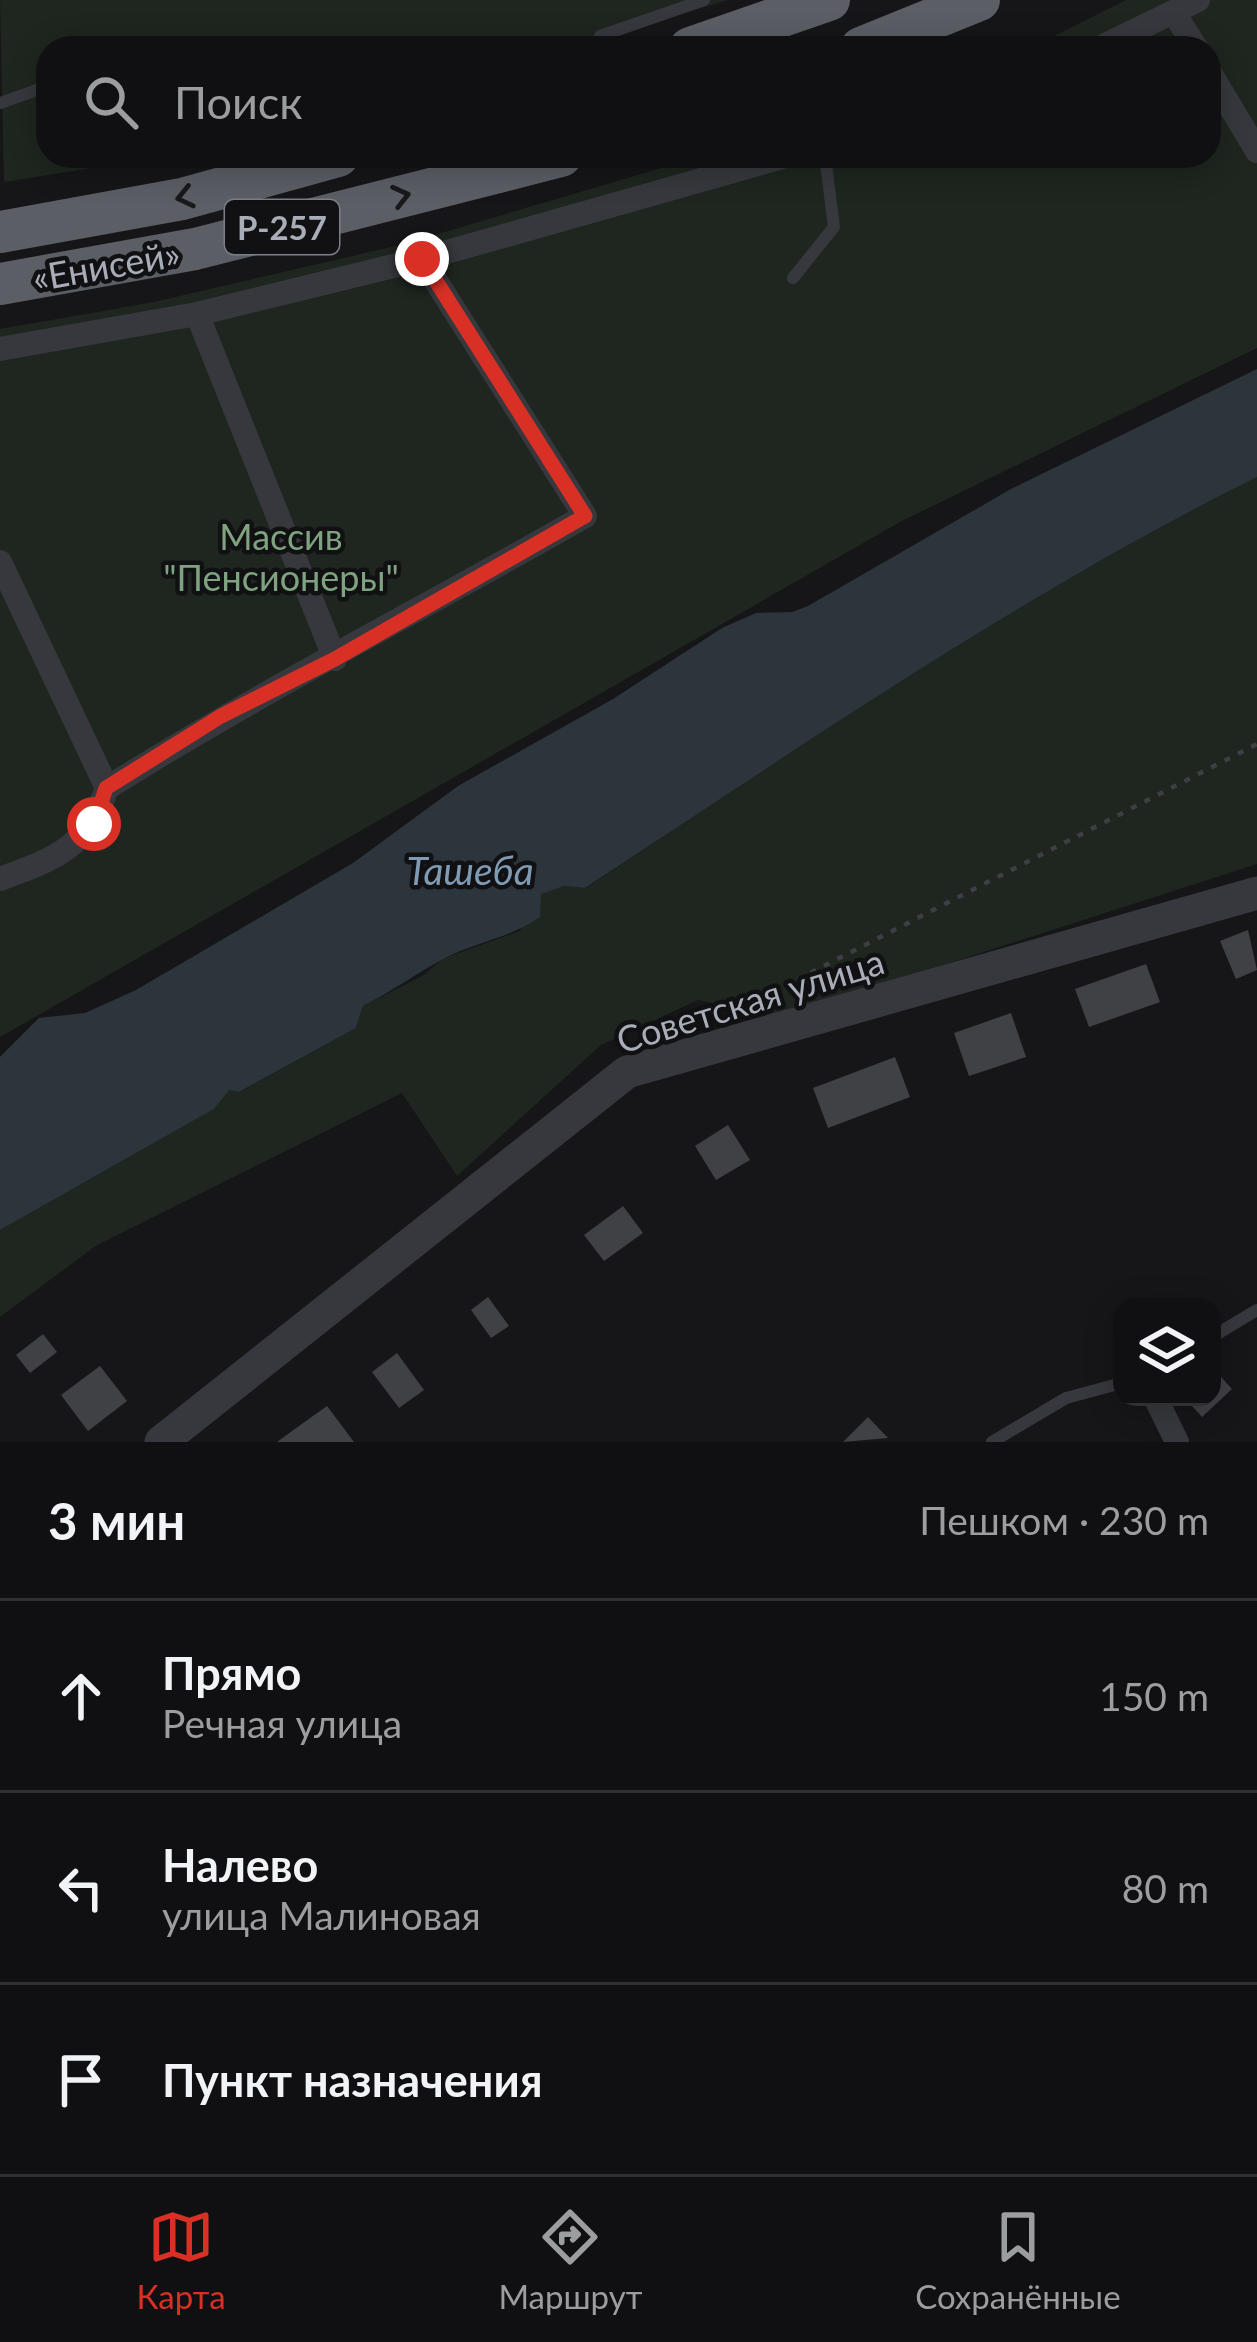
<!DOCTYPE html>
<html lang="ru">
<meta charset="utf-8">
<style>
body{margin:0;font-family:Lato,sans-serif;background:#1e1e20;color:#f1f3f6}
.controls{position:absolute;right:36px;bottom:36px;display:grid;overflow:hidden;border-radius:24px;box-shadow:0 6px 30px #0003}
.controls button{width:108px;height:108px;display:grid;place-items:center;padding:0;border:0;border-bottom:3px solid #303032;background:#101012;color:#f1f3f6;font:60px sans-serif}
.stop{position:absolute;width:36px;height:36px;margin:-27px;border:9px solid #d93025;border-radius:50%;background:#fff}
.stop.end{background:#d93025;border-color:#fff;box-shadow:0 3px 12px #0008}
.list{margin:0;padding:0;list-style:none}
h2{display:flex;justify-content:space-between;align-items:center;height:156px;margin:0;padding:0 48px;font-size:51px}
h2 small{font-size:39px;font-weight:400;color:#9c9d9f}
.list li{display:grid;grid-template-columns:78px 1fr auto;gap:36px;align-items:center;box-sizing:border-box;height:192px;padding:0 48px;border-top:3px solid #303032}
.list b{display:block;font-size:45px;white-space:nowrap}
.list p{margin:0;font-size:39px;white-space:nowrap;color:#9c9d9f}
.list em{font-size:39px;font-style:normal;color:#9c9d9f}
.icon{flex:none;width:66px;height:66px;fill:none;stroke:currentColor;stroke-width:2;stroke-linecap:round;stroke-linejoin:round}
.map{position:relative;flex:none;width:1257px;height:1442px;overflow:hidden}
.search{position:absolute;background:#101012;box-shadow:0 6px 30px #0003;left:36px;right:36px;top:36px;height:132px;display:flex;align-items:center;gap:30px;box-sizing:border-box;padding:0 42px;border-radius:36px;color:#9c9d9f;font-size:45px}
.sheet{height:732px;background:#101012}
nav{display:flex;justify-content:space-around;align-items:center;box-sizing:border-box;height:168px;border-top:3px solid #303032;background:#101012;font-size:33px;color:#9c9d9f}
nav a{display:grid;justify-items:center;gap:6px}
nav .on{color:#d93025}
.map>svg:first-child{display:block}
</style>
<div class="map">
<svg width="1257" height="1442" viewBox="0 0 1257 1442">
<rect width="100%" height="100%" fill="#161618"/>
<g fill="#1e261f">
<polygon points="0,0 728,0 565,48 48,48 48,156 167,156 4,182"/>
<polygon points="1126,0 1257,0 1257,348 902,521 0,1037 0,329 154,302 404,244 702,156 1209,156 1209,48 1030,48"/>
<path d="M 1257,477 L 1257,864 L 779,1018 L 698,1000 L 601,1045 L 457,1176 L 402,1093 L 97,1245 L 0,1317 L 0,1230 L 214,1109 L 229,1089 L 240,1092 L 356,1028 L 363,1006 L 424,975 L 442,959 L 520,931 L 540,894 L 564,886 L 586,888 C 805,744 1022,594 1257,477 Z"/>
</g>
<path fill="#2c353c" d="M 1257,369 L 1257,477 C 1022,594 805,744 585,888 L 564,886 L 541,894 L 540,917 C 510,938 476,942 445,958 C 417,973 391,992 363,1006 L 356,1028 L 239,1092 L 229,1090 L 214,1109 L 0,1230 L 0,1057 L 39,1018 L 85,1013 L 136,990 L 353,863 L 458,786 L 613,699 L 722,628 L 756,613 L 792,612 L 808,606 L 1011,489 Z"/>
<g fill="#404145">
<polygon points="1248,930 1257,970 1236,979 1220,941"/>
<polygon points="1146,964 1160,1002 1089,1027 1075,989"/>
<polygon points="1011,1013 1026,1057 969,1076 954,1033"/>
<polygon points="895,1057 910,1097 828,1128 813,1088"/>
<polygon points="728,1125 750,1160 716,1180 695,1146"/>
<polygon points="623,1206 643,1233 604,1261 584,1235"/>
<polygon points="488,1297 509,1326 491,1338 471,1310"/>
<polygon points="43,1334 57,1352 30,1373 16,1355"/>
<polygon points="397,1353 424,1390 399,1408 372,1372"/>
<polygon points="100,1366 127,1401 88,1431 61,1395"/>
<polygon points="1212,1367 1232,1389 1202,1417 1184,1397 1212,1397"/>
<polygon points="327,1406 354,1442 277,1442 299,1426"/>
<polygon points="868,1417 888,1438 843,1442"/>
</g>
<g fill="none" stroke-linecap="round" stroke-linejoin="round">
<polyline stroke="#3d3f44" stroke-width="4.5" stroke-dasharray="6 9" stroke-linecap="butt" points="744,1007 1257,744"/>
<g stroke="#37383d" stroke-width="12">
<polyline points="597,48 600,36 704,0"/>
<polyline points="0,103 48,86"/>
<polyline points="793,278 834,227 825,156"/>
<polyline points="1212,1337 1257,1310"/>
<polyline points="992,1442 1066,1398 1122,1383"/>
</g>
<g stroke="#37383d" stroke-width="24">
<polyline points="1174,13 1196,48"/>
<polyline points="1099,48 1198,0"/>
<polyline points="1209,71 1257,151"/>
<polyline points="197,314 335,659"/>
<polyline points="0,349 197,314 422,259"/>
<polyline points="0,562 107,788"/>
<path d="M 107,788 C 262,691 426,607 585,516 L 422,259 L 786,156"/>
<path d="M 0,879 C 57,858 86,848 107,788"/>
<polyline points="1155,1397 1177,1442"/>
</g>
<polyline stroke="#37383d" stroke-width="33" points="161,1442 627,1072 1257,893"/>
<g stroke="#5b5e65" stroke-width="42">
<polyline points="690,48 829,0"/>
<polyline points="861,48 979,0"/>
<polyline points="0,232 182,199 338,156"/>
<polyline points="0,284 195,249 561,156"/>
</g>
</g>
<defs><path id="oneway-chevron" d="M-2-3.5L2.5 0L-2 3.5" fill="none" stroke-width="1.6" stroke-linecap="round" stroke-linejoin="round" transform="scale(3)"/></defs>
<g stroke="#18191b">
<use href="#oneway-chevron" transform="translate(401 196) rotate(-14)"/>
<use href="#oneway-chevron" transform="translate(185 197) rotate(167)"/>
</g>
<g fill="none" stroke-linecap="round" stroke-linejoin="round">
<polyline stroke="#d93025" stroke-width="15" points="94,824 106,788 221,716 335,659 585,516 422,259"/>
</g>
<g text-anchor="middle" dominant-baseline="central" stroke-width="9" stroke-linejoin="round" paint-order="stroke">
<rect fill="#111113" stroke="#7b7e86" stroke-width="3" x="225" y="200" width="114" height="54" rx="9"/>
<g font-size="33" font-weight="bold" fill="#a8adb8">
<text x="282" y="227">Р-257</text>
</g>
<g font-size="36" fill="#a8adb8" stroke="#111113">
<text transform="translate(106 265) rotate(-10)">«Енисей»</text>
<text transform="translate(750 1000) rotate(-17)">Советская улица</text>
</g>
<g font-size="36" fill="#7fa381" stroke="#111113">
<text x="281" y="536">Массив<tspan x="281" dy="41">"Пенсионеры"</tspan></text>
</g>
<g font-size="39" font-style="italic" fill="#7f9bb3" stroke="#111113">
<text x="470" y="870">Ташеба</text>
</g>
</g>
</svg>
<div class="controls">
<button><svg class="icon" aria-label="layers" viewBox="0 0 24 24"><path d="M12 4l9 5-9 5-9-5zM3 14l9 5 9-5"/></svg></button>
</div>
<div class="stop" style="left:94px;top:824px"></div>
<div class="stop end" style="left:422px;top:259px"></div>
<div class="search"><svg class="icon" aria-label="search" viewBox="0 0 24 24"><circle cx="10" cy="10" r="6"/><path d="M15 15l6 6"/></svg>Поиск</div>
</div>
<section class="sheet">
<h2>3 мин<small>Пешком · 230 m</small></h2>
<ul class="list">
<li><svg class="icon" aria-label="ahead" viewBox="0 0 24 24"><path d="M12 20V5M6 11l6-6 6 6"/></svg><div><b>Прямо</b><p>Речная улица</p></div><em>150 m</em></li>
<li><svg class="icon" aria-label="left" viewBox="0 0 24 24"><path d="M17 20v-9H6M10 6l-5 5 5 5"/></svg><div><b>Налево</b><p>улица Малиновая</p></div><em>80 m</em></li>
<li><svg class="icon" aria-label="arrive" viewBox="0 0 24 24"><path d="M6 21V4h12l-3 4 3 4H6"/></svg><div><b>Пункт назначения</b></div></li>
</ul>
</section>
<nav>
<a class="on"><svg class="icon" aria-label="map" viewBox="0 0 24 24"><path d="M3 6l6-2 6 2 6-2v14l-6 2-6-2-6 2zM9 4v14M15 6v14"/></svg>Карта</a>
<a><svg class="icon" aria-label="directions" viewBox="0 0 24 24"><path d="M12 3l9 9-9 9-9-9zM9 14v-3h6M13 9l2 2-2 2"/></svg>Маршрут</a>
<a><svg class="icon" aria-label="saved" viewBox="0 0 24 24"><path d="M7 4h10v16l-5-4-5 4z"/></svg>Сохранённые</a>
</nav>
